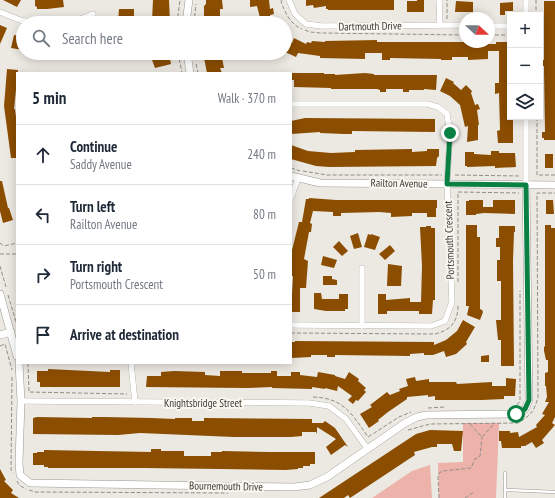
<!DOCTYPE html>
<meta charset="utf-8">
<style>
body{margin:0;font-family:"PT Sans Narrow",sans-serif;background:#f6f6f7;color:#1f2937}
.controls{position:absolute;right:12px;top:12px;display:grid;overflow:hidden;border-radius:0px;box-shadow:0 2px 10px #0003}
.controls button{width:36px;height:36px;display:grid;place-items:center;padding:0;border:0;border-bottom:1px solid #e0e1e3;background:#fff;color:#1f2937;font:20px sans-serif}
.compass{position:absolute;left:459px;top:12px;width:36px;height:36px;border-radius:50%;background:#fff;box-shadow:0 2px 10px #0003;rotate:111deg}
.stop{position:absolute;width:12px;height:12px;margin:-9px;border:3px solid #0b8043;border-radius:50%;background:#fff}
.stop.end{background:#0b8043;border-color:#fff;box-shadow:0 1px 4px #0008}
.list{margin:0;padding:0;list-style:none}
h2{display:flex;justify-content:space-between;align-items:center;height:52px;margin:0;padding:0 16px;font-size:17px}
h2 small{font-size:13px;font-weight:400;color:#747a83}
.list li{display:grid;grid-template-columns:26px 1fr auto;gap:12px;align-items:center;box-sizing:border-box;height:60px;padding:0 16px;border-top:1px solid #e0e1e3}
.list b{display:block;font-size:15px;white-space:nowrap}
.list p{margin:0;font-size:13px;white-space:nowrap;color:#747a83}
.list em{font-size:13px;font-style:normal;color:#747a83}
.icon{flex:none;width:22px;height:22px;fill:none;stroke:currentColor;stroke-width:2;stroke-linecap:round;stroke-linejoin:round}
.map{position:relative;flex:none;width:555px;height:498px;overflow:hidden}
.search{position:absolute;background:#fff;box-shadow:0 2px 10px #0003;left:16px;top:16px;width:276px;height:44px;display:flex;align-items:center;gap:10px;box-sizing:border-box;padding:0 14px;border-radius:22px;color:#747a83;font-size:15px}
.panel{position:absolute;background:#fff;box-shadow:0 2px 10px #0003;left:16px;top:72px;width:276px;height:292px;border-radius:0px}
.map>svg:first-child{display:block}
</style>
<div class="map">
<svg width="555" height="498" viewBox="0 0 555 498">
<rect width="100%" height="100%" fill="#ece9e2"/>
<g fill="#edb2aa">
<polygon points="463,423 499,423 496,498 439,498 438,463 463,462"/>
<polygon points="430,465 432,498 372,498 412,471"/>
</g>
<g fill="#8b4d00">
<polygon points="3,0 21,0 17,7"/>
<polygon points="35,0 63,0 64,7 47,9 37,9 37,7 35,6"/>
<polygon points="153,0 169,0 170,23 163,23 163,21 159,21 159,19 152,20"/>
<polygon points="206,0 222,0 223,9 220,9 220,22 204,23 204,6 206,4"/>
<polygon points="250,0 269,0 270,9 273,8 274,14 270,15 271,20 261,22 257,6 250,7"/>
<polygon points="306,0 394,0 394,10 328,10 328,9 326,9 326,6 314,8 313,5 306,6"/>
<polygon points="417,0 424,0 424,12 407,12 407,1 417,1"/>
<polygon points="456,1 473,2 473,12 455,12"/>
<polygon points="544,1 555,1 555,140 544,140 544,138 542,138 542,132 545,132 544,69 544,66 542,66 542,60 544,60"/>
<polygon points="513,2 513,11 505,11 505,15 500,15 500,3"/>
<polygon points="119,9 134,9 134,23 118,22"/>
<polygon points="0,25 7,28 0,44"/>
<polygon points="14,35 21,36 20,39 23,39 23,50 11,48"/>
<polygon points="285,38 292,43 294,38 306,44 307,42 311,43 312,41 325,42 325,41 377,40 377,42 484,42 484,44 496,44 496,42 510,42 510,117 513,117 513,143 498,143 497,131 500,130 499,93 495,94 495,83 499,83 499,51 488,51 488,59 468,60 468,57 452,57 452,60 441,60 441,59 390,58 390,60 382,60 382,53 365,53 365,59 320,58 320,56 298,53 296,57 285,52"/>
<polygon points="169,53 171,64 155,68 151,57"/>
<polygon points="203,53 221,53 224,68 220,68 222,73 207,73"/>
<polygon points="7,69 18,70 14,109 15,109 17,125 17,158 11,158 4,106"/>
<polygon points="291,73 324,73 324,74 335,74 335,75 365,73 374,74 374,75 437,75 436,90 424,89 424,90 409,90 409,92 403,92 403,89 386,89 386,92 380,92 380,90 377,89 331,89 331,88 294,87 294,80 291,80"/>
<polygon points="446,78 454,82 453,83 461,90 466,85 472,91 471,93 475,105 478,104 480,109 477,110 479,125 478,125 478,140 467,142 468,126 465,127 460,105 450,96 440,91"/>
<polygon points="305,118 435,119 435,132 352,131 352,134 344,134 320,133 320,132 291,134 291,121"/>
<polygon points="291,145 308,151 331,153 355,152 355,150 412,149 412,152 427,151 427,149 439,149 439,156 437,158 436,166 329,167 316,166 291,159"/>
<polygon points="491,151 499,151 499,153 515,153 516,167 495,168 495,166 467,167 467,166 465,166 465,152 474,152 474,154 491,155"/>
<rect x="545" y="154" width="8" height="14"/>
<polygon points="0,181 2,181 8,208 9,208 13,220 3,223 0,211"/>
<polygon points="309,198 336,200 437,200 437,208 436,208 436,217 427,217 427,213 412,213 412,216 391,217 391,213 379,212 341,213 341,216 333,216 333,212 313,211 310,223 312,224 311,232 309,232 304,259 308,261 306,288 300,288 300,312 291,312 293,276 291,276 291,254 299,222 302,222 306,199 309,199"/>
<polygon points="469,200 483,200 483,207 493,207 493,200 515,200 515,214 484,213 476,214 476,215 466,215 466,201 469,201"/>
<polygon points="546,200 553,200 554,214 546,214"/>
<polygon points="466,225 477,225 477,237 480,237 480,309 482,310 483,312 480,320 467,315 469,306 466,306"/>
<polygon points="545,225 551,225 551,228 555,228 555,417 552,423 555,425 542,440 544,443 536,448 532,442 525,446 521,446 521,448 502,448 501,441 499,441 499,431 510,431 510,433 518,432 519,437 537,427 536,425 545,415 542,414 549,402 545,402 547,397 546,386 545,386 545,373 548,372 548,360 546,360 544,351 544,347 545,346"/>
<polygon points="426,226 431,226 431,228 435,228 435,300 433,300 432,314 419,314 419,311 387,311 387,314 378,314 378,294 386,294 386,300 410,298 410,302 421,302 422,266 420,227 426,227"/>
<polygon points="499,226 515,226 515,232 514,232 513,261 514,366 501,366 501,340 498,340 496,320 501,320 501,281 497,281 497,260 500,260 500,247 496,247 496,238 499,238"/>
<polygon points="358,233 362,247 354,249 350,236"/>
<polygon points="368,234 371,235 371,234 380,237 375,250 364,247"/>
<polygon points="339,241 348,251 342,256 333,247"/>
<polygon points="390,245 395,251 385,260 379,254"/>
<polygon points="323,256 337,260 334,268 321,265"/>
<polygon points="388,264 402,266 401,286 387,286"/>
<polygon points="323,276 332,276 332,279 337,280 337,285 323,285"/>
<polygon points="314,293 321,293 322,299 339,299 339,294 348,294 348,309 345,309 345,311 326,311 314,309"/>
<polygon points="463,320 475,327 466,342 467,344 456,354 446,357 444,351 433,355 424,355 424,353 410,354 410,356 335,355 335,357 327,357 327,355 311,355 311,357 292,358 292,342 295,342 295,341 434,342 434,345 446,340 457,331"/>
<polygon points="489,355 489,362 481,362 481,356"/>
<polygon points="48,369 110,372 110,370 120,370 120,387 40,387 40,382 37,382 37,371 48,371"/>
<polygon points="174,371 205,372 205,375 220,376 220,371 242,371 242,373 271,373 271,371 277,371 277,376 291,376 291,372 300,372 300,375 317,377 318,372 335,375 335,376 345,379 349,372 359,379 358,381 366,388 364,390 366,392 358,401 356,400 353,404 348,400 352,396 338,386 337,391 325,388 325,389 312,387 312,389 272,388 272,387 247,388 146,387 147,376 161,376 161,372"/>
<polygon points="415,377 416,381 429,379 429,382 456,382 457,384 492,382 492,386 506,386 506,378 516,379 515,396 504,396 504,399 482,400 435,400 435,396 428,397 428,395 407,397 407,399 388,412 378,420 379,421 369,428 360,414 372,407 370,405 387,392 390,395 400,391 399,389 408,386 406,379"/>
<polygon points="37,417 92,418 92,417 104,417 151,418 175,419 175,418 192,418 192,421 204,421 204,418 312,419 312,423 323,423 325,421 335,428 348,447 345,445 331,455 326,447 336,439 317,427 317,434 316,432 302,432 302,436 291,437 234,437 140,433 118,435 33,434 33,418"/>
<polygon points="430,430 463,431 461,451 454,451 452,444 437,444 437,447 432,447 414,452 415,455 350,498 348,495 344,498 319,498 416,434"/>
<polygon points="151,449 161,449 161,451 184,451 184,456 211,456 211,452 222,452 222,451 270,452 315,452 315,464 310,464 310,466 303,466 303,468 298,468 298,469 286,470 144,468 48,468 48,467 44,467 44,465 33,465 33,453 37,453 37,452 44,452 44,450 151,452"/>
<polygon points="0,469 6,480 4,481 13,490 11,493 19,498 0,498"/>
</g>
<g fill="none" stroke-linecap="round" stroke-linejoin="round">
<g stroke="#9a9891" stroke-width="3.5">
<g id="service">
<polyline points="505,490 555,492"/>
<polyline points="505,498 505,473"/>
</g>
</g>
<g stroke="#9a9891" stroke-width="6">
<g id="minor">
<polyline points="289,0 295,14 306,24 322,26 465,25"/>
<polyline points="439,0 440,25"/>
<polyline points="526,0 526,15"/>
<polyline points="0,12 20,20 35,23"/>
<polyline points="70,23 93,14"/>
<polyline points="489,26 510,26"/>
<polyline points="291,104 427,104 438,107 447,114 450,133 447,184 452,302 445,321 431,326 291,325"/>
<polyline points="526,117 526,185"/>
<polyline points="291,198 298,178"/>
<polyline points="362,326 362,268"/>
<polyline points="131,363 135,402"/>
<polyline points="21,401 309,403 329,406 346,419 367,448"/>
</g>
</g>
<g stroke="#9a9891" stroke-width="8">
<g id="tertiary">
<polyline points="186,23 189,0"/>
<polyline points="187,53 190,73"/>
<polyline points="291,176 320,183 555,185"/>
<polyline points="0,294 17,356"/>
<polyline points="0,335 11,332"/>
<polyline points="19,363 21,401 19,463 20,475 30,483 294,487 310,485 327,477 405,423 417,417 426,415 516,414 525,409 529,400 526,185"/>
</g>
</g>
<g stroke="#908e89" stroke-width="1" stroke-dasharray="4 2" stroke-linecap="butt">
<path d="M 282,0 L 281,2 C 286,14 290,24 302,29"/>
<polyline points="536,0 536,15"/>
<polyline points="447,19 447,0"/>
<polyline points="177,23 180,0"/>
<polyline points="194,23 196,4"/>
<polyline points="305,30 310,32 321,33 465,35"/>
<polyline points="489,35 510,35"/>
<polyline points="178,53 182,73"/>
<polyline points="196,64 198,73"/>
<polyline points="17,101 17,104"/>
<polyline points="537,117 537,175 555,175"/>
<polyline points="291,168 300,171"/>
<polyline points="17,171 17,175"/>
<polyline points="303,171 327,175 442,175"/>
<polyline points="455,175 519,176"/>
<polyline points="0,243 4,246 17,243"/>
<polyline points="0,254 17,254"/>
<polyline points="0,266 6,287"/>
<polyline points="458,282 458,192 519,193"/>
<polyline points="8,295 17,325"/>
<path d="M 291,333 L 435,334 C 451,330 458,322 458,305"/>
<polyline points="0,346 5,344 12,370"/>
<polyline points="28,363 29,392 127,394"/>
<polyline points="12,377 11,469 12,473"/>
<path d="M 313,397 C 344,398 352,414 368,437 L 399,417 L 411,412"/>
<polyline points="517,405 520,401 520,291"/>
<polyline points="428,408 445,407"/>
<polyline points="470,424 482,437 494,424"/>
<path d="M 408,430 L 430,424 L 518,423 C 531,415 534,412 538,397 L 537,193 L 555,193"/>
<polyline points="17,481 19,485 26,489"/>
<polyline points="29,490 35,492 228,493"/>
<polyline points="439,498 438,478 439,473 443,471 471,468 475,459 480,456 482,437"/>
<polyline points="465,498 474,492"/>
</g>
<use href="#service" stroke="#fff" stroke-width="2.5"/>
<use href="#minor" stroke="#fff" stroke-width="5.5"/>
<use href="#tertiary" stroke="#fff" stroke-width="7"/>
</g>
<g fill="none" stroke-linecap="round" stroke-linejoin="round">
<polyline stroke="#0b8043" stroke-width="5" points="450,133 447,184 526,185 529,400 525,409 516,414"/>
</g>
<g text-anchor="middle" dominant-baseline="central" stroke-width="4" stroke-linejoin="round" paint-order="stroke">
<g font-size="11" fill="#3a3a37" stroke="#f9f7ef">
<text transform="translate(370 26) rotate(-1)">Dartmouth Drive</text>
<text transform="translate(399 183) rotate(1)">Railton Avenue</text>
<text transform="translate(449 240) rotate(-92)">Portsmouth Crescent</text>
<text x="203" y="403">Knightsbridge Street</text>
<text transform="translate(226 486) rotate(1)">Bournemouth Drive</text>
</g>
</g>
</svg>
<div class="controls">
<button>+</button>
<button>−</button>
<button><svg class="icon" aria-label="layers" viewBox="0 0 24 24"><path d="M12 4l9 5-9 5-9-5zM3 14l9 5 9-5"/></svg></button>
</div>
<svg class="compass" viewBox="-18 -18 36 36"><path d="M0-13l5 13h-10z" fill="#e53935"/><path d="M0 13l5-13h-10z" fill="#747a83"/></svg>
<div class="stop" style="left:516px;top:414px"></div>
<div class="stop end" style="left:450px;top:133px"></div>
<div class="search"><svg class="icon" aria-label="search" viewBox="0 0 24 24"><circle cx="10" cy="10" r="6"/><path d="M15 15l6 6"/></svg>Search here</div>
<section class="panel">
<h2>5 min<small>Walk · 370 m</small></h2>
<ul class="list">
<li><svg class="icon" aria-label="ahead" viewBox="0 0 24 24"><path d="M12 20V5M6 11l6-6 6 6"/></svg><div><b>Continue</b><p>Saddy Avenue</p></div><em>240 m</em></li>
<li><svg class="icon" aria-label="left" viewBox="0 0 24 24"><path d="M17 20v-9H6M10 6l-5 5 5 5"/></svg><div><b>Turn left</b><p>Railton Avenue</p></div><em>80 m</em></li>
<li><svg class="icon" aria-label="right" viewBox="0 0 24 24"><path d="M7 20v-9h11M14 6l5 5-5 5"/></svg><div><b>Turn right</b><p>Portsmouth Crescent</p></div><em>50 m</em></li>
<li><svg class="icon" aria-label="arrive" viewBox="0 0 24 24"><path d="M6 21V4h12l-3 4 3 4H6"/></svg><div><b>Arrive at destination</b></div></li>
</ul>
</section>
</div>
